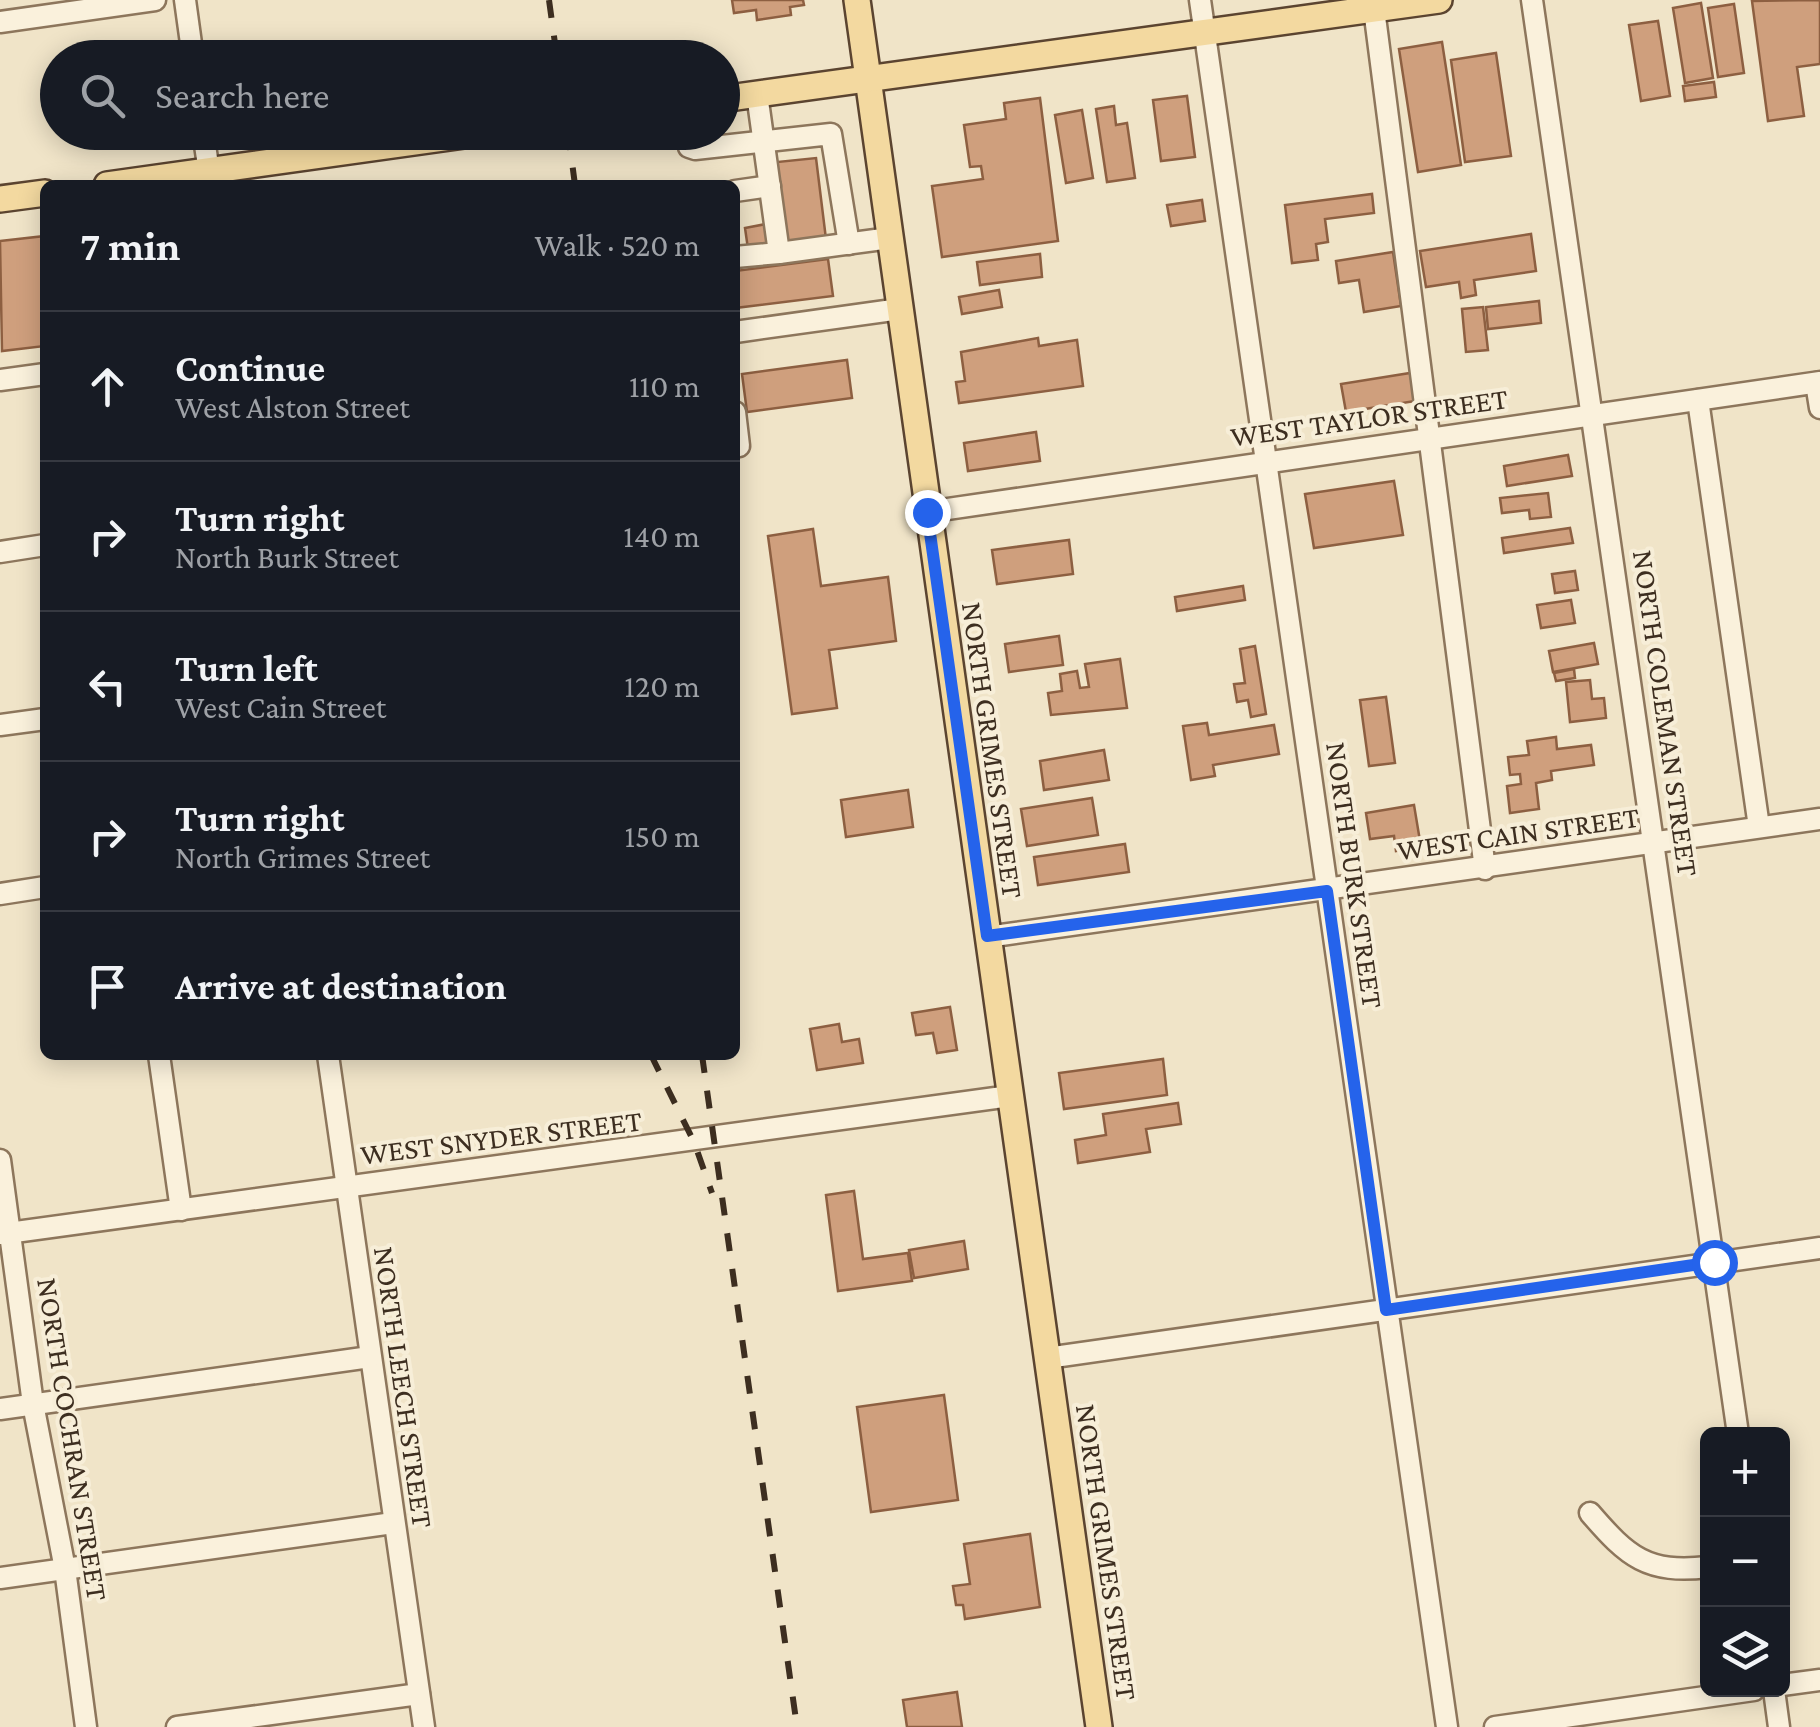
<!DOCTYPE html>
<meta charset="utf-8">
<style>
body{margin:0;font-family:"Crimson Pro",serif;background:#242831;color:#f1f3f6}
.controls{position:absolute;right:30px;bottom:30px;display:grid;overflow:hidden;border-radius:15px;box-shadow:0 5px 25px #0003}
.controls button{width:90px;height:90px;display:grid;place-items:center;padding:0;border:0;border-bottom:2px solid #363941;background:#171b24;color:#f1f3f6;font:50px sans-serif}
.stop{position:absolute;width:30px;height:30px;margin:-22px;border:8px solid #2563eb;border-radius:50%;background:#fff}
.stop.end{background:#2563eb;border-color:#fff;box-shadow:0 2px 10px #0008}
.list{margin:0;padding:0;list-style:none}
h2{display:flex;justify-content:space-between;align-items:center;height:130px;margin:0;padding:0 40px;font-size:42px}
h2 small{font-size:32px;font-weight:400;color:#9ea1a6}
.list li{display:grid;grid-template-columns:65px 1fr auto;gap:30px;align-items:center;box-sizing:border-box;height:150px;padding:0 40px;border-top:2px solid #363941}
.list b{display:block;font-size:38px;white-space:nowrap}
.list p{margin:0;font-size:32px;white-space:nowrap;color:#9ea1a6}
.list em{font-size:32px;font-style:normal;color:#9ea1a6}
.icon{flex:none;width:55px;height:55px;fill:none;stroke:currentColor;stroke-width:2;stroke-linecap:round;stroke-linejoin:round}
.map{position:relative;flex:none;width:1820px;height:1727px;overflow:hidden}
.search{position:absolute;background:#171b24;box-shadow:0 5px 25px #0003;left:40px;top:40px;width:700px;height:110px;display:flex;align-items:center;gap:25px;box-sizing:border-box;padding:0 35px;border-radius:55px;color:#9ea1a6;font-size:38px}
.panel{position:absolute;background:#171b24;box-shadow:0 5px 25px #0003;left:40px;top:180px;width:700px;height:880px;border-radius:15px}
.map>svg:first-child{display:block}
</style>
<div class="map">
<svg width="1820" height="1727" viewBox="0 0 1820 1727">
<rect width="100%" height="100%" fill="#f0e4c8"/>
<g fill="#cf9f7d" stroke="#8d5f41" stroke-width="2.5">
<polygon points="732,0 803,0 804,5 790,7 791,15 757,20 756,10 734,13"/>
<polygon points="1820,0 1820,64 1797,67 1804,116 1768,121 1752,1"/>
<polygon points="1701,3 1713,78 1685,83 1673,8"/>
<polygon points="1734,4 1744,73 1718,77 1708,8"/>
<polygon points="1658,21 1670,96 1641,101 1629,25"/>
<polygon points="1442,42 1461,165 1418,172 1399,49"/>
<polygon points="1496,53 1511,156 1465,162 1451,60"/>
<polygon points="1714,82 1716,97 1685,101 1683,86"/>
<polygon points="1187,96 1195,157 1161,161 1153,100"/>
<polygon points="1040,98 1058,241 942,257 932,186 983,179 981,166 970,167 964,125 1006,119 1004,103"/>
<polygon points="1114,106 1116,125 1127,123 1135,178 1107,182 1096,109"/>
<polygon points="1082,110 1093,178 1066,183 1055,115"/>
<polygon points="816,158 826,239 788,244 777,162"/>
<polygon points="1372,194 1374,213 1325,219 1328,242 1316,244 1318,260 1292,263 1285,205"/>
<polygon points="1202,200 1205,221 1171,226 1167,205"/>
<polygon points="766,224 770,246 748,249 745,228"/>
<polygon points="1531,234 1536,271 1474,280 1476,295 1461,298 1459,282 1426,287 1420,251"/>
<polygon points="45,236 45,346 2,351 0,241"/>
<polygon points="1393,252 1401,306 1364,312 1359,280 1339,283 1336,261"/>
<polygon points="1040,254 1042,277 980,285 977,262"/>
<polygon points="828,259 833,296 735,308 735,271"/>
<polygon points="999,290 1002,307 962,314 959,297"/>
<polygon points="1539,301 1541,323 1488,329 1486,307"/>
<polygon points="1483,307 1488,350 1466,352 1462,309"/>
<polygon points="1038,338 1039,346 1077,340 1083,386 959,403 956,382 965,381 961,352"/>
<polygon points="847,360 852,398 747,412 742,374"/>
<polygon points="1410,373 1415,401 1346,412 1341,384"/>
<polygon points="1036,432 1040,461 968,471 964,443"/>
<polygon points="1568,455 1572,476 1507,486 1504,466"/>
<polygon points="1394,481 1403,535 1314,548 1305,494"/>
<polygon points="1548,493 1551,517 1530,519 1529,510 1502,513 1500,498"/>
<polygon points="1570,528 1573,543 1504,553 1502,538"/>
<polygon points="813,529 821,586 888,577 896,641 829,650 837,708 792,714 768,536"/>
<polygon points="1069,540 1073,574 997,584 992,550"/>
<polygon points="1575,571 1578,590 1555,593 1552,574"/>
<polygon points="1243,586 1245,600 1177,611 1175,597"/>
<polygon points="1571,600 1575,623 1541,628 1537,605"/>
<polygon points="1059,636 1063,665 1009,672 1005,644"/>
<polygon points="1594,643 1598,664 1553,672 1549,651"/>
<polygon points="1255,646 1266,714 1251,717 1248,700 1237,702 1234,684 1245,683 1240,649"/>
<polygon points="1120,659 1127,708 1051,715 1048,693 1062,691 1060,674 1077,671 1080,688 1089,687 1085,664"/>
<polygon points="1574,669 1575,678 1556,681 1554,673"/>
<polygon points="1590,680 1592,699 1604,698 1606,718 1570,722 1566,682"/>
<polygon points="1386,697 1395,763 1369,766 1360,700"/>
<polygon points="1207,723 1209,735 1274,725 1279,754 1213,765 1215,776 1191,780 1183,726"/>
<polygon points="1556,737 1557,749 1591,745 1594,765 1551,771 1552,780 1536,783 1539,809 1510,813 1507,786 1521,784 1520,774 1510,775 1508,757 1529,755 1527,741"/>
<polygon points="1104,750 1109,780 1044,790 1040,761"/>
<polygon points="908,790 913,827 846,837 841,800"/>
<polygon points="1092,798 1098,835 1027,846 1021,809"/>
<polygon points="1414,805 1421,847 1396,851 1394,836 1370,839 1366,813"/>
<polygon points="1125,844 1129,872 1038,885 1034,857"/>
<polygon points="950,1007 957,1050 937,1053 933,1033 916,1035 912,1013"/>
<polygon points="839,1024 842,1042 859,1039 863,1063 817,1070 810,1029"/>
<polygon points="1163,1059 1167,1095 1064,1109 1059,1073"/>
<polygon points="1178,1103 1181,1124 1146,1129 1150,1152 1078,1163 1075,1140 1106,1135 1103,1114"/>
<polygon points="854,1191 863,1259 908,1253 912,1281 838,1291 826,1195"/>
<polygon points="964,1241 968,1269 914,1278 909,1250"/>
<polygon points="944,1395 958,1500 871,1512 857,1407"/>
<polygon points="1030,1534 1040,1607 965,1619 963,1605 956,1605 953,1586 970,1584 964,1544"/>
<polygon points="957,1692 962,1727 907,1727 903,1700"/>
</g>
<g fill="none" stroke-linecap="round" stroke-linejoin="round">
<g stroke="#8d765c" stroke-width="25">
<g id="minor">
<polyline points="185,0 193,58"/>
<polyline points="1200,0 1447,1727"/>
<polyline points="1532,0 1738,1434"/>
<polyline points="1374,9 1485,869"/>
<polyline points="0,22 155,0"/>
<polyline points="203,132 211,185"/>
<polyline points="687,132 689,147 695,149 831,134 849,244"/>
<polyline points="735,191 770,186"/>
<polyline points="779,253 890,238"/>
<polyline points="735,257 779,253 757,94"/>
<polyline points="735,332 900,309"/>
<polyline points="0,380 45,374"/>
<polyline points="1816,383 1820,408"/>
<polyline points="1698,400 1759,827"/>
<polyline points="735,412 739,446"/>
<polyline points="927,512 1820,382"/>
<polyline points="0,552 45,545"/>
<polyline points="0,725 45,719"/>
<polyline points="0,894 45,887"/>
<polyline points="987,937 1820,819"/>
<polyline points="159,1055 181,1210"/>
<polyline points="328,1055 424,1727"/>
<polyline points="0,1160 33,1404 65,1569 86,1727"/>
<polyline points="0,1234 1010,1096"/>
<polyline points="1047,1358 1820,1248"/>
<polyline points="0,1409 370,1357"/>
<path d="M 1590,1513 C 1628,1557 1647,1574 1708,1567"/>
<polyline points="0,1578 393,1523"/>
<polyline points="1782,1685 1820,1680"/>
<polyline points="1774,1690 1779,1727"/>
<polyline points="177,1727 419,1694"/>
<polyline points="1495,1727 1754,1690"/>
</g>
</g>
<g stroke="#5b4430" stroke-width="30">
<g id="major">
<polyline points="857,0 1099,1727"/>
<polyline points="722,99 1439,0"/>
<polyline points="107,185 486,132"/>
<polyline points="0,199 45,193"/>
</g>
</g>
<use href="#minor" stroke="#faf1dc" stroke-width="20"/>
<use href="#major" stroke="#f3d9a0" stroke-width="25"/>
<g stroke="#3d2e20" stroke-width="6" stroke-dasharray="18 18" stroke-linecap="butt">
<polyline points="549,0 557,58"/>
<polyline points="568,132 575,185"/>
<polyline points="651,1055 694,1142 712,1193"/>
<polyline points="702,1055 797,1727"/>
</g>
</g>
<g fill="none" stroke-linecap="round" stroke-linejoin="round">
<polyline stroke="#2563eb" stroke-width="12" points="927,512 987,936 1327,891 1386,1310 1714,1262"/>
</g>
<g text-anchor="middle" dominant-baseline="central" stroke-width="8" stroke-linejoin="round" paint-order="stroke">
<g font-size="30" fill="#3d2e20" stroke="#f7eed8">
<text transform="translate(1369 417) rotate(-8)">WEST TAYLOR STREET</text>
<text transform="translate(1666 713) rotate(82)">NORTH COLEMAN STREET</text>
<text transform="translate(993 750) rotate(82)">NORTH GRIMES STREET</text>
<text transform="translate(1518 833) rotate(-8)">WEST CAIN STREET</text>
<text transform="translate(1355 875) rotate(82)">NORTH BURK STREET</text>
<text transform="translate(501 1137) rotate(-7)">WEST SNYDER STREET</text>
<text transform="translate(404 1387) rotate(82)">NORTH LEECH STREET</text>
<text transform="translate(73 1439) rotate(81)">NORTH COCHRAN STREET</text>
<text transform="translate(1107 1552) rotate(82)">NORTH GRIMES STREET</text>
</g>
</g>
</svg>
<div class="controls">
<button>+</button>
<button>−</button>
<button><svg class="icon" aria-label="layers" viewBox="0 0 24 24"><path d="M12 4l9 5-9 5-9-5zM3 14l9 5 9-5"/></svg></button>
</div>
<div class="stop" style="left:1714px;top:1262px"></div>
<div class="stop end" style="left:927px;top:512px"></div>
<div class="search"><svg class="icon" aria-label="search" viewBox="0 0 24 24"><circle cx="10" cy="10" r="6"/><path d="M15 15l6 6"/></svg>Search here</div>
<section class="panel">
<h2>7 min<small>Walk · 520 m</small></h2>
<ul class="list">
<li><svg class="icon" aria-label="ahead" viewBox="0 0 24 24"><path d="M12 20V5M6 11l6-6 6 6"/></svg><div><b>Continue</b><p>West Alston Street</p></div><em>110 m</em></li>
<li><svg class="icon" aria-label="right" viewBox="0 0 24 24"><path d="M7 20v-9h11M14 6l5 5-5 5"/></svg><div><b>Turn right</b><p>North Burk Street</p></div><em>140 m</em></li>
<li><svg class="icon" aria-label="left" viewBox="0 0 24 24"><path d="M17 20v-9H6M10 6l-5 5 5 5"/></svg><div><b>Turn left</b><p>West Cain Street</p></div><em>120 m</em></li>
<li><svg class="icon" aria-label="right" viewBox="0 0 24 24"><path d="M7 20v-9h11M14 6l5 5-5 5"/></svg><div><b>Turn right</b><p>North Grimes Street</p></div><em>150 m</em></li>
<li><svg class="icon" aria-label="arrive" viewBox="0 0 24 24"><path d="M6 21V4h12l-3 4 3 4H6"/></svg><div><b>Arrive at destination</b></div></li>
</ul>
</section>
</div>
